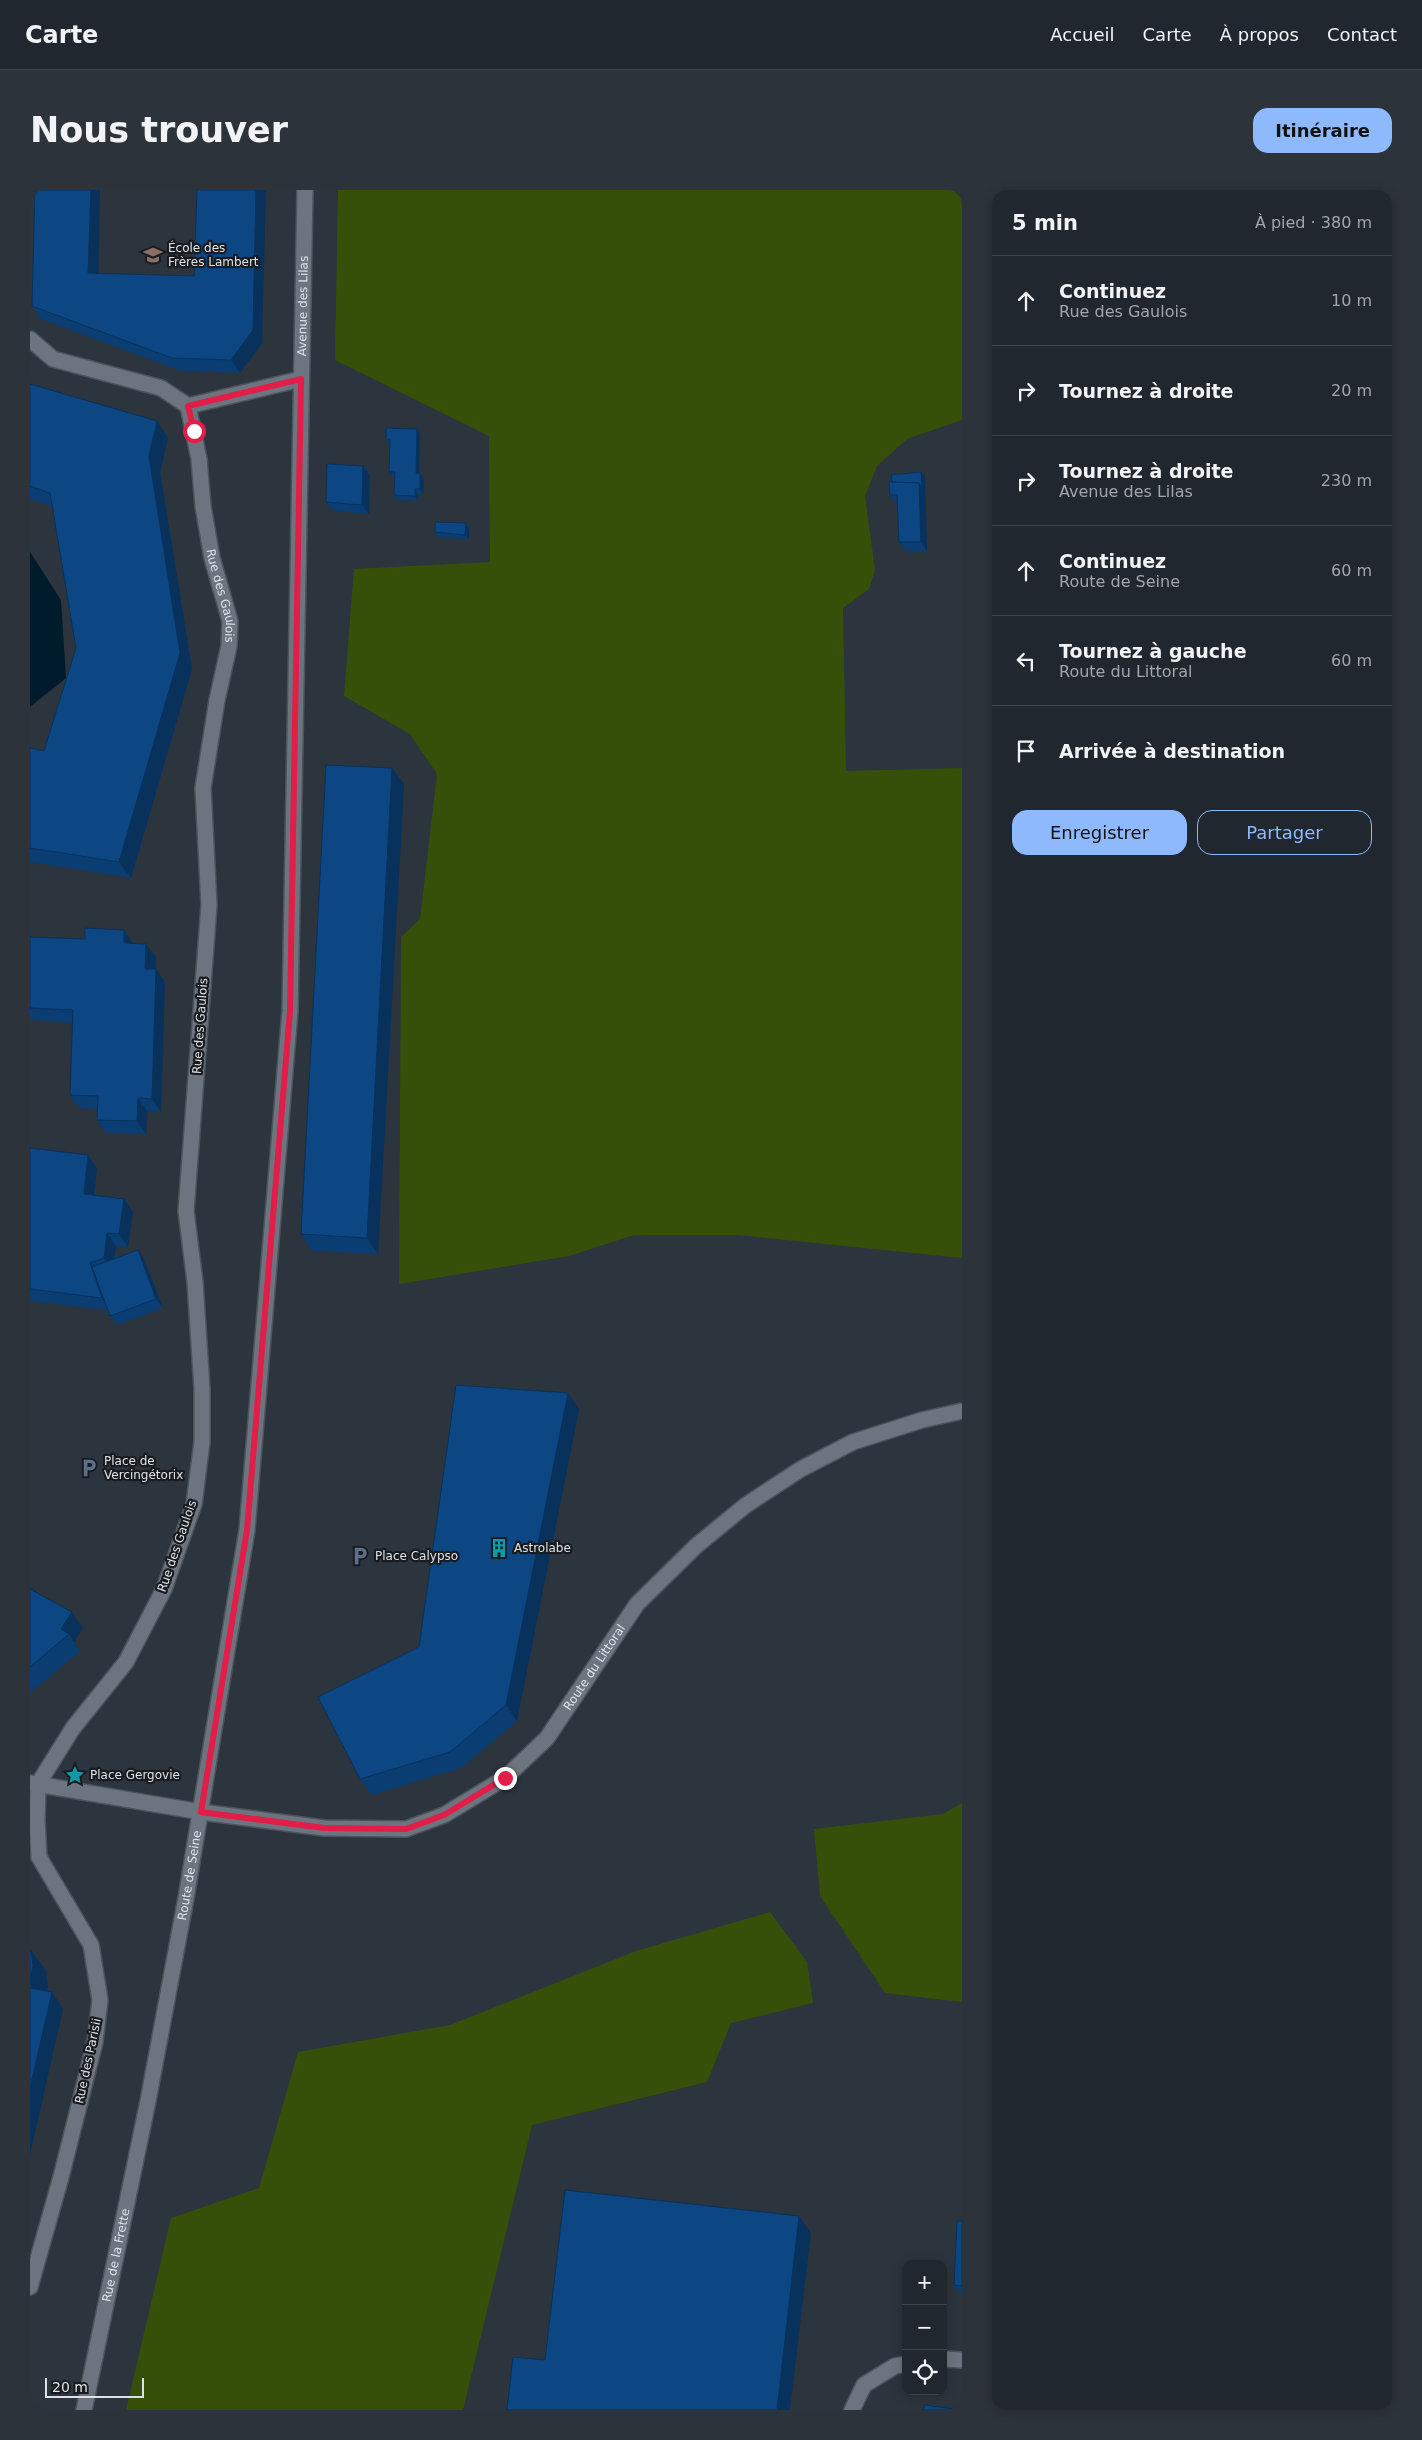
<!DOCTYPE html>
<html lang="fr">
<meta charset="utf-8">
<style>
body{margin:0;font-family:"DejaVu Sans",sans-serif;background:#2d333a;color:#f1f3f6}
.controls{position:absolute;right:15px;bottom:15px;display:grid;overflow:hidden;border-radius:10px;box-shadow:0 2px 12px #0003}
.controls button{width:45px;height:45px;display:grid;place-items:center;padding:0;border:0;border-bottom:1px solid #3e444a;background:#21272e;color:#f1f3f6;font:25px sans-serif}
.scale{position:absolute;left:15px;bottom:12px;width:99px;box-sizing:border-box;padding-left:5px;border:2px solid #dde2e8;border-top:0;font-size:14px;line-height:18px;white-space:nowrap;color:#dde2e8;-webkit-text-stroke:4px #181b1f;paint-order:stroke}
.stop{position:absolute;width:15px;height:15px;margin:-11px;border:4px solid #e11d48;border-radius:50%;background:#fff}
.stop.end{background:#e11d48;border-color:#fff;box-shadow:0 1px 5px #0008}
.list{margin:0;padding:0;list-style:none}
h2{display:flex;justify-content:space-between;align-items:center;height:65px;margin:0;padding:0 20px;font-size:21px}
h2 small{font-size:16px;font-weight:400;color:#a2a5aa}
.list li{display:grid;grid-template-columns:32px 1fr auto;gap:15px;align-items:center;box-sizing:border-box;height:90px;padding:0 20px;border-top:1px solid #3e444a}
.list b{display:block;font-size:19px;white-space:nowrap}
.list p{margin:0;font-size:16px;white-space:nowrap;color:#a2a5aa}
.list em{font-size:16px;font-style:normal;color:#a2a5aa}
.actions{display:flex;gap:10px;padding:15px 20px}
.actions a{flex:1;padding:11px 0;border:1px solid #8eb9fd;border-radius:15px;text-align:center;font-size:18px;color:#8eb9fd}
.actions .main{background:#8eb9fd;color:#111}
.icon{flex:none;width:28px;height:28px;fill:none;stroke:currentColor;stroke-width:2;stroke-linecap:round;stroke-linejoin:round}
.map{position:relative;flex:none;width:932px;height:2220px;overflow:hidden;border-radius:15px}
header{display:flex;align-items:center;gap:30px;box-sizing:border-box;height:70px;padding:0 25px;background:#21272e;border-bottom:1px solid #3e444a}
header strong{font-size:24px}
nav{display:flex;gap:28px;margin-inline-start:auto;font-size:18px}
.intro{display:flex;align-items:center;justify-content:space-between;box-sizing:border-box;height:120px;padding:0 30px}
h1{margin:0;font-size:35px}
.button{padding:12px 22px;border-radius:15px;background:#8eb9fd;color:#111;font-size:18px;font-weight:700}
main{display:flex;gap:30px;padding:0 30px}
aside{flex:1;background:#21272e;border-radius:15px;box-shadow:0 2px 12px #0003}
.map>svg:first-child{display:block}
</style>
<header>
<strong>Carte</strong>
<nav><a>Accueil</a><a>Carte</a><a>À propos</a><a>Contact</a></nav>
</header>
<div class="intro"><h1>Nous trouver</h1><a class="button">Itinéraire</a></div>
<main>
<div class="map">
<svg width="932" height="2220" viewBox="0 0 932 2220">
<rect width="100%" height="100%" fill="#2c343d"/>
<g fill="#375009">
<polygon points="308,0 932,0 932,230 877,249 847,276 835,306 845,380 839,399 813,418 816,581 932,578 932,1068 708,1045 604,1045 539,1066 369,1094 371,747 390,729 407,584 380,544 314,506 324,379 460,372 459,246 305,170"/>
<polygon points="932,1613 932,1812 855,1803 790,1706 784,1639 913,1624"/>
<polygon points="740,1722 777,1772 783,1813 701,1833 677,1892 502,1935 433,2220 96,2220 141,2028 229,1998 268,1862 420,1835 606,1761"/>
</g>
<polygon fill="#001b2b" points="0,362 31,410 36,488 0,517"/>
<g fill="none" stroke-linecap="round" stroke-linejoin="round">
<g stroke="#4c535b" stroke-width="18">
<g id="street">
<path id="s1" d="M 0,149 L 23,169 L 131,198 L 158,216 L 169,269 L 173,316 L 182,368 L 200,431 L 199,456 L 187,510 L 173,598 L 179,715 L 156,1021 L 165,1092 L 172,1199 L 172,1252 L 164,1314 L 134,1399 L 96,1472 L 43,1538 L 8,1594 L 7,1631 L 9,1667 L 61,1755 L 70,1810 L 65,1852 L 31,1987 L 0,2097"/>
<polyline points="158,216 271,189"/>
<polyline points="0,1593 171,1622"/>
<polyline points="913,2169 932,2170"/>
<polyline points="822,2220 834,2195 865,2176 876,2174"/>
</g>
</g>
<g stroke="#4c535b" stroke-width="18">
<g id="secondary">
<path id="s2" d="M 171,1622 L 294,1638 L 376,1639 L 414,1625 L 475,1588 L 517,1548 L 607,1414 L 666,1356 L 716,1315 L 771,1279 L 823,1252 L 892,1230 L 932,1221"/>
<path id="s3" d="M 54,2220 L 118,1911 L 156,1708 L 217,1340 L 260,821 L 275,0"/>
</g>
</g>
<use href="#street" stroke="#6c757f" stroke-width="15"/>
<use href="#secondary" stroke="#6c757f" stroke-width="15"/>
</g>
<g fill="#0a3d72">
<polygon points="68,84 232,153 210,183 151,181 11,129 2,116"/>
<polygon points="0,194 138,248 130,282 162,479 101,688 0,672 0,558 14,561 46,458 22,316 0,309"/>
<polygon points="390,244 389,284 394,289 393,304 388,304 388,311 367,310 364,305 364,286 362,286 359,282 360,254 356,249"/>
<polygon points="340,285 339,324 303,321 296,312"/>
<polygon points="895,287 897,361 876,361 869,352 867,314 866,314 860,305 862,292"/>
<polygon points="436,333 439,338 439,349 408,347 405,342"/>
<polygon points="362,578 374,594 348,1064 282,1061 271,1044"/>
<polygon points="0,747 103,753 126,767 125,779 135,792 131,922 117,921 116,944 76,943 67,930 67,919 49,918 40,905 43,833 0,830"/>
<polygon points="0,958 58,965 67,978 64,1005 94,1009 103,1022 98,1057 86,1056 85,1069 114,1069 133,1118 87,1135 80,1126 78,1120 0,1111"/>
<polygon points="549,1219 487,1531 431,1578 342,1605 330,1589 389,1457"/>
<polygon points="0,1399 53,1438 44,1452 50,1461 0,1503"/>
<polygon points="932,2031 932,2105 930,2104 924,2095"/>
</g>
<g fill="#08325c">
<polygon points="61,0 70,0 68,96 58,83"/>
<polygon points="226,0 236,0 232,153 210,183 201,170"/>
<polygon points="127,231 138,248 130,282 162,479 101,688 89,672 119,266"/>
<polygon points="387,239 390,244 389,288 386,283"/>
<polygon points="333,276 340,285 339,324 332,315"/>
<polygon points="891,282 895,287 897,361 891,352 889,293"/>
<polygon points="390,284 394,289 393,304 390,299"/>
<polygon points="385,299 388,304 388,311 385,306"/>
<polygon points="436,333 439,338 439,349 435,345"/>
<polygon points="362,578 374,594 348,1064 337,1048"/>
<polygon points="94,740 103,753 103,766 94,753"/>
<polygon points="116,754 126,767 125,792 115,779"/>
<polygon points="126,779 135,792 131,922 122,909"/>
<polygon points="108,908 117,921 116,944 107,931"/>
<polygon points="58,965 67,978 63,1017 54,1004"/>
<polygon points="94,1009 103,1022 98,1057 89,1044"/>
<polygon points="77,1043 86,1056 83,1081 74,1068"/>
<polygon points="108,1060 114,1069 133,1118 126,1109"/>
<polygon points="60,1073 69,1086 81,1121 72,1108"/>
<polygon points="538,1203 549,1219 487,1531 476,1515"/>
<polygon points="42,1422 53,1438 44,1452 39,1444 31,1439"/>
<polygon points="1,1760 16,1781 18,1797 14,1814 0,1794"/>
<polygon points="22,1802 33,1819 0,1965 0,1898"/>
<polygon points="769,2026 781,2043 760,2220 747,2220"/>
</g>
<g fill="#0c4784" stroke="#08325c">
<polygon points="5,0 61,0 58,83 164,86 167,0 226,0 223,140 201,170 142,168 2,116"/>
<polygon points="0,194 127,231 119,266 150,463 89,672 0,658 0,558 14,561 46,458 20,303 0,296"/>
<polygon points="356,238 387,239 386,283 390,284 390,299 385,299 385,306 364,305 365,282 359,282 360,249 356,249"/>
<polygon points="297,274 333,276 332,315 296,312"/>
<polygon points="891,282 892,297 889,293 862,292 861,285"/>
<polygon points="859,292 889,293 891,352 869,352 867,305 860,305"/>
<polygon points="405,332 436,333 435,345 405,342"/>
<polygon points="296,575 362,578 337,1048 271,1044"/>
<polygon points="55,738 94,740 94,753 116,754 115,779 126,779 122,909 108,908 107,931 67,930 68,906 40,905 43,820 0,818 0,747 55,749"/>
<polygon points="0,958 58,965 54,1004 94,1009 89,1044 77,1043 74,1068 60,1073 72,1108 0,1099"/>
<polygon points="108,1060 126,1109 80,1126 62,1077"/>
<polygon points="426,1195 538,1203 476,1515 420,1562 330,1589 288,1507 389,1457"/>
<polygon points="0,1399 42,1422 31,1439 39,1444 0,1477"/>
<polygon points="0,1759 1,1760 3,1776 0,1790"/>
<polygon points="0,1798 22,1802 0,1898"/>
<polygon points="535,2000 769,2026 747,2220 477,2220 483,2167 515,2170"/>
<polygon points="927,2031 932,2031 932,2096 924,2095"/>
<polygon points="894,2215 932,2220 892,2220 894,2219"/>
</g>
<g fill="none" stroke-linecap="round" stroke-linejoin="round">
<polyline stroke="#e11d48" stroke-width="6" points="164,241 158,216 271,189 260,821 217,1340 171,1622 294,1638 376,1639 414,1625 475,1588"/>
</g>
<defs>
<g id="school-bare" transform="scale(1.5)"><path d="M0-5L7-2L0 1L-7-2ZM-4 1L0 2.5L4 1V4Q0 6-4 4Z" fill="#8d6e63" stroke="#181b1f" stroke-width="2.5" paint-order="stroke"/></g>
<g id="parking-bare" transform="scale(1.5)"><path d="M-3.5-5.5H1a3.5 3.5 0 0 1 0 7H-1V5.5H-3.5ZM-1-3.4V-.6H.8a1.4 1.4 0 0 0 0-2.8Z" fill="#5c6f8a" stroke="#181b1f" stroke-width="2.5" paint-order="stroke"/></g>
<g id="building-bare" transform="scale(1.5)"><path d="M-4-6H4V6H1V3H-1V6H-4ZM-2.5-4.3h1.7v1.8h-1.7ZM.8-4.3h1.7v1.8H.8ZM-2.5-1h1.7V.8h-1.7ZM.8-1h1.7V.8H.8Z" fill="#0f9aa8" stroke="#181b1f" stroke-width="2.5" paint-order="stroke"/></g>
<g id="sight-bare" transform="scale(1.5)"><path d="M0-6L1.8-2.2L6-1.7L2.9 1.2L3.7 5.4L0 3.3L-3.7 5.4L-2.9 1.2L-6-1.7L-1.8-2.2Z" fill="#0f9aa8" stroke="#181b1f" stroke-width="2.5" paint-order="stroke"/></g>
</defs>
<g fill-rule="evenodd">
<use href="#school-bare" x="123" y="65"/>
<use href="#parking-bare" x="59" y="1278"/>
<use href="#building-bare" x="469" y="1358"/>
<use href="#parking-bare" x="330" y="1366"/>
<use href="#sight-bare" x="45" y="1585"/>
</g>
<g text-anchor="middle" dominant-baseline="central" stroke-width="4.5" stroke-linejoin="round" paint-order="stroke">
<g font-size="12" fill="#dde2e8" stroke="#181b1f" text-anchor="start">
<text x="138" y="58">École des<tspan x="138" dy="14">Frères Lambert</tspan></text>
<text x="74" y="1271">Place de<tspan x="74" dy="14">Vercingétorix</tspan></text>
<text x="484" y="1358">Astrolabe</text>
<text x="345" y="1366">Place Calypso</text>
<text x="60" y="1585">Place Gergovie</text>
</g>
<g font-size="12" fill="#dde2e8" stroke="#181b1f">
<text stroke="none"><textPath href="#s3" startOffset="2121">Avenue des Lilas</textPath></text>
<text stroke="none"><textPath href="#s1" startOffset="368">Rue des Gaulois</textPath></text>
<text transform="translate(170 836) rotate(-86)">Rue des Gaulois</text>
<text transform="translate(147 1356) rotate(-71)">Rue des Gaulois</text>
<text stroke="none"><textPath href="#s2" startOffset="461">Route du Littoral</textPath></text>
<text stroke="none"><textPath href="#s3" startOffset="545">Route de Seine</textPath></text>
<text transform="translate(58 1871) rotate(-78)">Rue des Parisii</text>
<text stroke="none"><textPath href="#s3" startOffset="158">Rue de la Frette</textPath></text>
</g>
</g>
</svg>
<div class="controls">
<button>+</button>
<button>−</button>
<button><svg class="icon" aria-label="locate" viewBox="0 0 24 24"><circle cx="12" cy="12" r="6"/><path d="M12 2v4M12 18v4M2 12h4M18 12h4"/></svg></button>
</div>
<div class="scale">20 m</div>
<div class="stop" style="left:164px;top:241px"></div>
<div class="stop end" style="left:475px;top:1588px"></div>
</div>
<aside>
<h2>5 min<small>À pied · 380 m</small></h2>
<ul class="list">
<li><svg class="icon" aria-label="ahead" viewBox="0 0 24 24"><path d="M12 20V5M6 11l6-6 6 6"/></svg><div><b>Continuez</b><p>Rue des Gaulois</p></div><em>10 m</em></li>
<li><svg class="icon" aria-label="right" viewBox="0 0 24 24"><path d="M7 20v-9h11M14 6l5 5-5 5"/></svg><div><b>Tournez à droite</b></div><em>20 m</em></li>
<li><svg class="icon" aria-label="right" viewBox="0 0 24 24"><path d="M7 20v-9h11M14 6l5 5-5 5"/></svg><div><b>Tournez à droite</b><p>Avenue des Lilas</p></div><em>230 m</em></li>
<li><svg class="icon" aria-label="ahead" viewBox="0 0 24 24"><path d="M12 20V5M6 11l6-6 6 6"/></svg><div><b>Continuez</b><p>Route de Seine</p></div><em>60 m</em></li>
<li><svg class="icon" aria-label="left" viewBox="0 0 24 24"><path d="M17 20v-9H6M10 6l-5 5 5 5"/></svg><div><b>Tournez à gauche</b><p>Route du Littoral</p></div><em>60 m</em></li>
<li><svg class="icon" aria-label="arrive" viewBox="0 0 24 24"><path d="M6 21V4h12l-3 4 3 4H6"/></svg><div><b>Arrivée à destination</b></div></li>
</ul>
<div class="actions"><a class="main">Enregistrer</a><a>Partager</a></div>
</aside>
</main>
